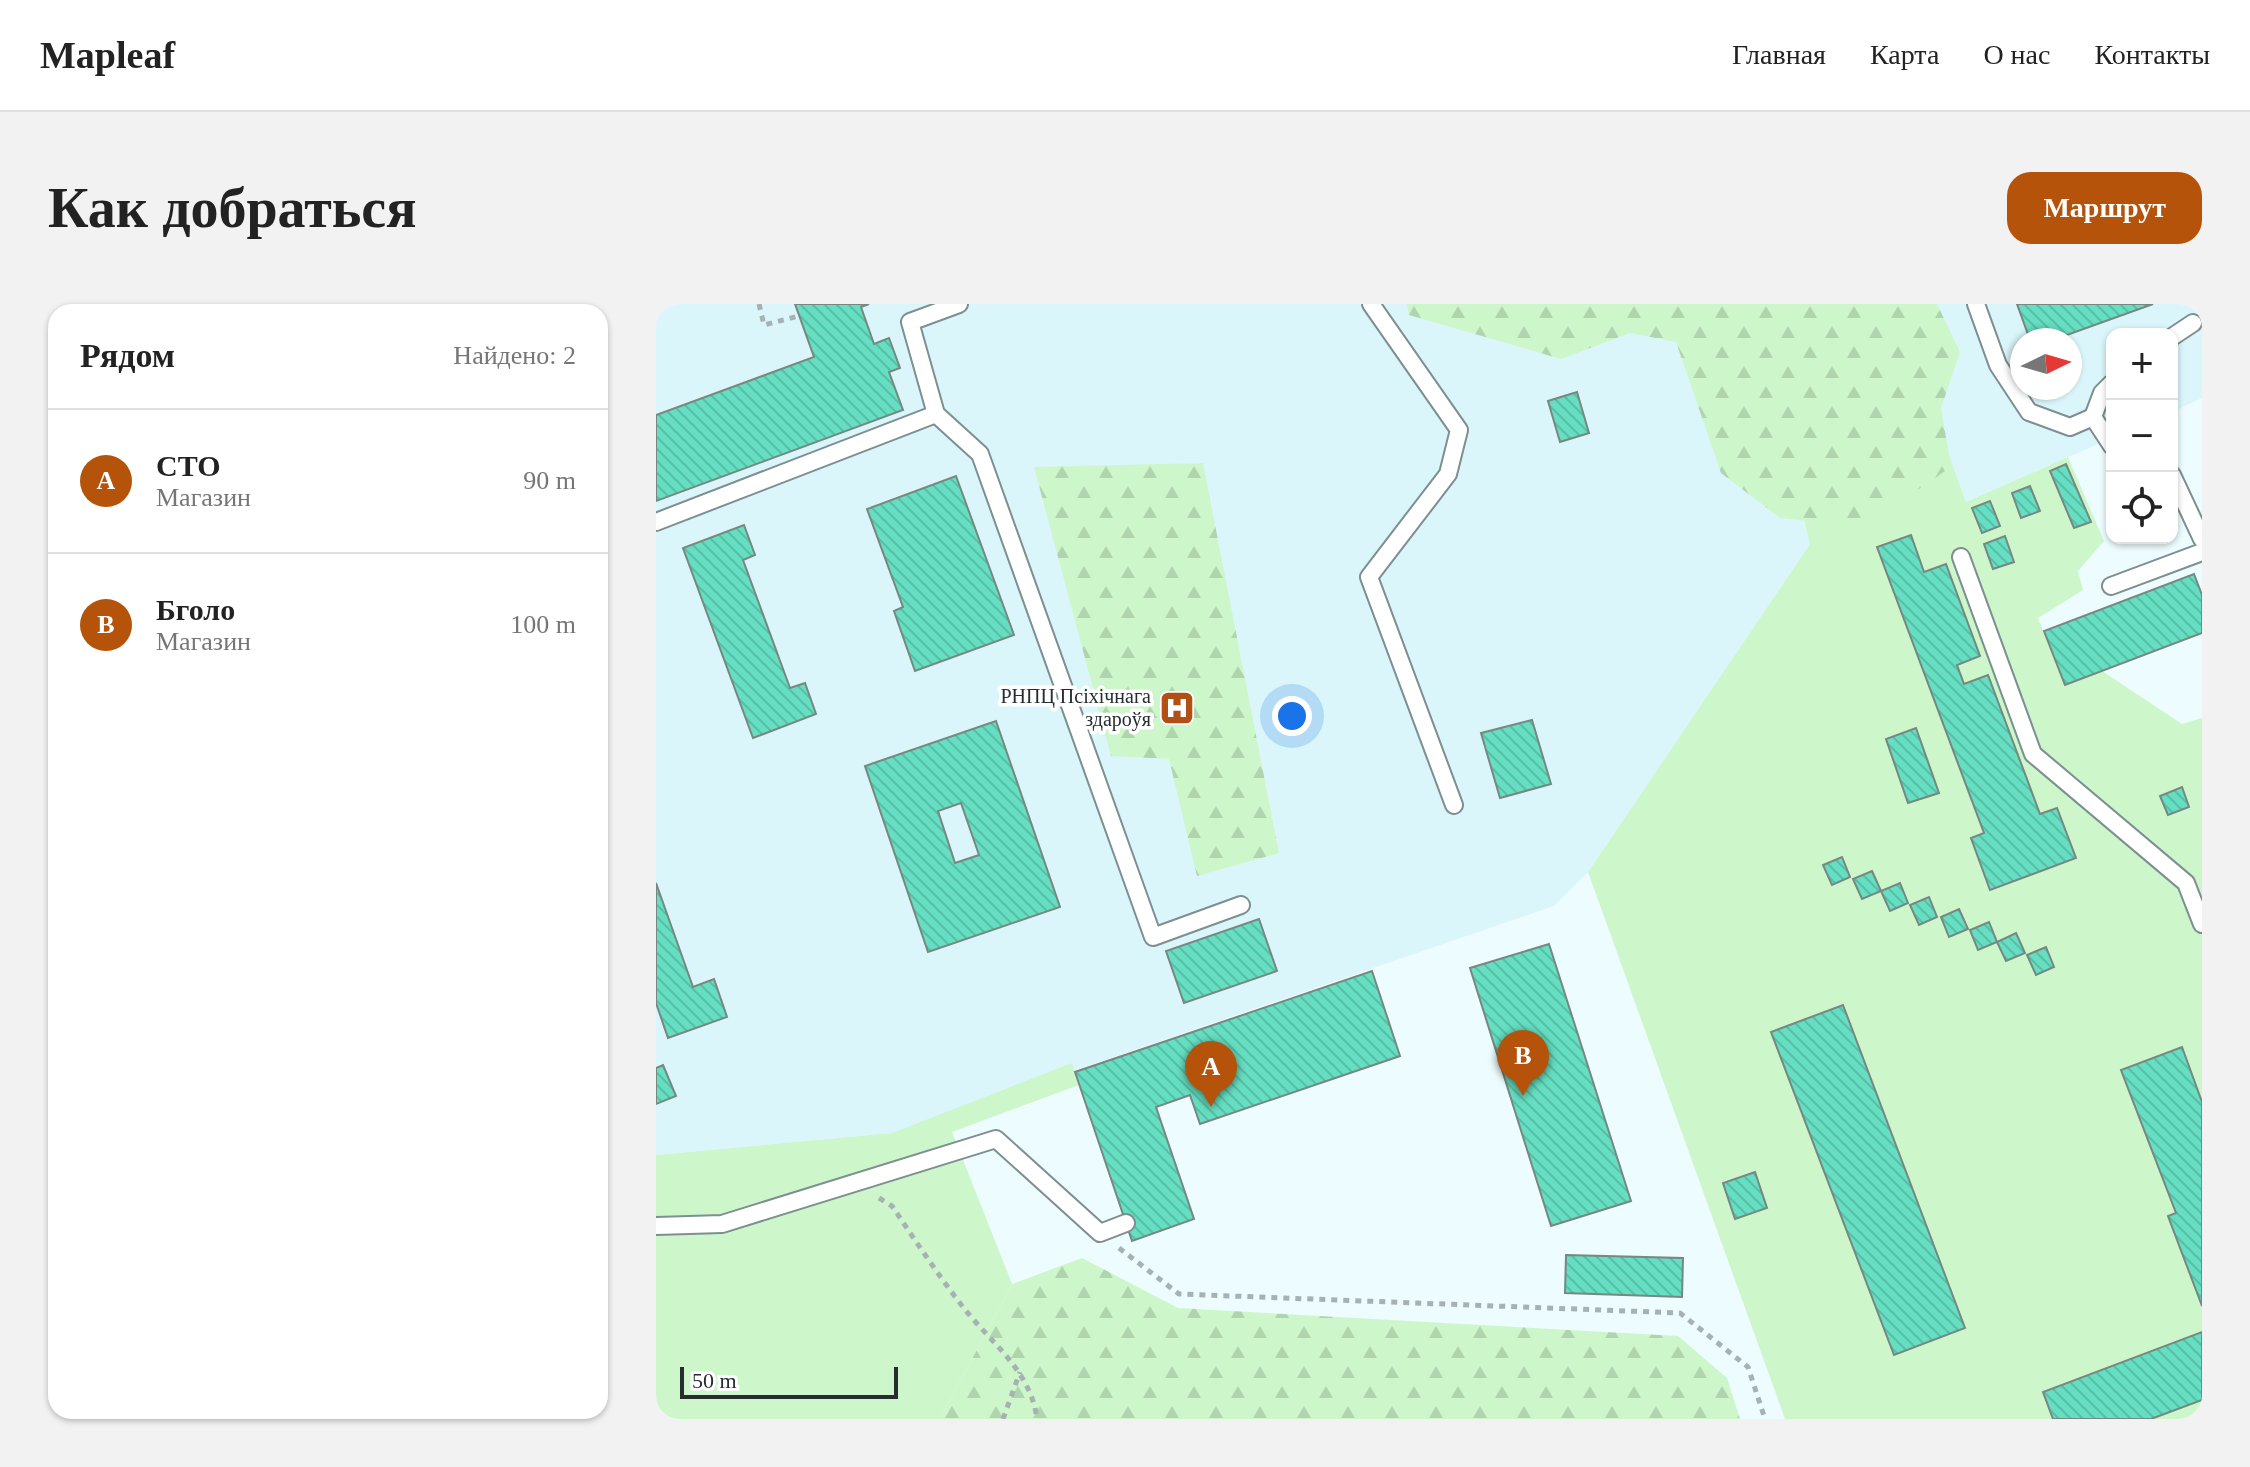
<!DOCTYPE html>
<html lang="ru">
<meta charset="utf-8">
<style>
body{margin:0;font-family:Georgia,serif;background:#f2f2f2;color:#222}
.controls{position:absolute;right:24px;top:24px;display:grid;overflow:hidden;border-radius:16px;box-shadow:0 2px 6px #0004}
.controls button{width:72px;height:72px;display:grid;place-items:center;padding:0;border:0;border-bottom:2px solid #e0e0e0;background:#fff;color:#222;font:40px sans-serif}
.compass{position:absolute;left:1354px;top:24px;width:72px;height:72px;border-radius:50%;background:#fff;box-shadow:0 2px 6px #0004;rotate:85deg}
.scale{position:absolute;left:24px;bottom:20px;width:218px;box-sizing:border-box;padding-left:8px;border:4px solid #262d2e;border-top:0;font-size:22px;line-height:28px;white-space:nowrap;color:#262d2e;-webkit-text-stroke:6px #fff;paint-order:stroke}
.you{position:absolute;left:636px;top:412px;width:28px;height:28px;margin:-20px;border:6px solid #fff;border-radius:50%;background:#1a73e8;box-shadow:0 0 0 12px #1a73e833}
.badge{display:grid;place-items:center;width:52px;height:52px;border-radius:50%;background:#b45309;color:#fff;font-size:26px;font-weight:700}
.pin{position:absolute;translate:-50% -66px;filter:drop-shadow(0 2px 4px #0008)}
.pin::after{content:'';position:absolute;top:42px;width:28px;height:24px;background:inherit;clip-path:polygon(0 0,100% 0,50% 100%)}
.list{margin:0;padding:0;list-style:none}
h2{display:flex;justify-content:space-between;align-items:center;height:104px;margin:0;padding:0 32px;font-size:34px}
h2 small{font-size:26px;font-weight:400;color:#767676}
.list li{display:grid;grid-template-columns:52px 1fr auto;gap:24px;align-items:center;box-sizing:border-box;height:144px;padding:0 32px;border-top:2px solid #e0e0e0}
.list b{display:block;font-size:30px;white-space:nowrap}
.list p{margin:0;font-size:26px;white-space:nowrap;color:#767676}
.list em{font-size:26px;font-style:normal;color:#767676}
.icon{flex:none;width:44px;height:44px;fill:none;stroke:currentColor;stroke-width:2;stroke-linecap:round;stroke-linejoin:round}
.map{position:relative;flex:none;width:1546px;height:1115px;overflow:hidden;border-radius:24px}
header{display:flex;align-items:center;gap:48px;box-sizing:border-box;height:112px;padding:0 40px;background:#fff;border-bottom:2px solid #e0e0e0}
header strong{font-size:38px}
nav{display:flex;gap:44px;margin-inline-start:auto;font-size:28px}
.intro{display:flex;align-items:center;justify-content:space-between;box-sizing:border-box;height:192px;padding:0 48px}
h1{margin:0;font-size:56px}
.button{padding:20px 36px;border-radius:24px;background:#b45309;color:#fff;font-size:28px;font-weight:700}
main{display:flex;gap:48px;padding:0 48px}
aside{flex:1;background:#fff;border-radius:24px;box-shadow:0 2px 6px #0004}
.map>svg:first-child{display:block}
</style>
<header>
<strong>Mapleaf</strong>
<nav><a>Главная</a><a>Карта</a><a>О нас</a><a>Контакты</a></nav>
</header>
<div class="intro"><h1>Как добраться</h1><a class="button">Маршрут</a></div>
<main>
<aside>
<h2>Рядом<small>Найдено: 2</small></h2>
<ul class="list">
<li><span class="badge">A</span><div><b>СТО</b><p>Магазин</p></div><em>90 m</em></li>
<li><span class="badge">B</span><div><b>Бголо</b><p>Магазин</p></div><em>100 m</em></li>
</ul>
</aside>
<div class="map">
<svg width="1546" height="1115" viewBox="0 0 1546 1115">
<defs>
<pattern id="forest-firs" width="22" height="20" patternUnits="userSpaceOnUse" patternTransform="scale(2)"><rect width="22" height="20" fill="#cdf7ca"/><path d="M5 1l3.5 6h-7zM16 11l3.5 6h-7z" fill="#b0d4ae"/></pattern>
<pattern id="building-back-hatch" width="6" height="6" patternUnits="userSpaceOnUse" patternTransform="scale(2)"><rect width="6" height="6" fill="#65dec1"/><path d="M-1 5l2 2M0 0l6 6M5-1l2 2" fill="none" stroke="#58bfa6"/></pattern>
</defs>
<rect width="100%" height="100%" fill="#edfcfe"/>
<path fill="#daf6fb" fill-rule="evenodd" d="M 0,0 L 1546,0 L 1546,94 L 1516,108 L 1516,30 L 1456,30 L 1456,134 L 1310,198 L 1276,107 L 1154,240 L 932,568 L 898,602 L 236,829 L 0,851 ZM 1366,36 L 1414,36 L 1414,84 L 1366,84 Z"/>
<g fill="#cdf7ca">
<polygon points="1277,107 1310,198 1412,153 1448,237 1422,267 1427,286 1382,314 1409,381 1446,367 1526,420 1546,414 1546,1115 1129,1115 932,568 1154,240 1138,173"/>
<polygon points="416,759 423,781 296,828 356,980 284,1115 0,1115 0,851 236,829"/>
</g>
<g fill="url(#forest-firs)">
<polygon points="751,0 1281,0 1304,48 1285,104 1295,163 1250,194 1195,222 1124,214 1065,169 1020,38 974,29 905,55 753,11"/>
<polygon points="547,159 623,549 541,572 513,455 455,452 378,163"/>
<polygon points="426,954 522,1004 1022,1032 1071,1074 1084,1115 284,1115 356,980"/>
</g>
<g fill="url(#building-back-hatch)" stroke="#778782" stroke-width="2" fill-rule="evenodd">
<polygon points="139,0 213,0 205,3 218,40 233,34 244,64 233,68 247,106 0,197 0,111 158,53"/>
<polygon points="1361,0 1497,0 1397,36 1374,36"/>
<polygon points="921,88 933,129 904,138 892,97"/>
<polygon points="1410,160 1435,218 1418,224 1394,167"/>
<polygon points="300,172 358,331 259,367 238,307 247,303 211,205"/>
<polygon points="1374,182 1384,207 1365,214 1356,189"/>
<polygon points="1334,197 1344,222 1326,229 1316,204"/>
<polygon points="88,221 99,251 87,256 134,384 149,379 160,410 97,434 27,244"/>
<polygon points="1255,231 1268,268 1290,260 1324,352 1301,361 1308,380 1332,371 1384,510 1401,504 1420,554 1334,586 1315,534 1328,529 1221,243"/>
<polygon points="1349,232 1358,258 1337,265 1328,240"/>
<polygon points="1538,270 1546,291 1546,329 1409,381 1388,327"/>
<polygon points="876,416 895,480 844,494 825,429"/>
<path d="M 340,417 L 404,603 L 272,648 L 209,462 ZM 305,499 L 323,551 L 299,559 L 282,507 Z"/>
<polygon points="1260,424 1283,489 1252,499 1230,435"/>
<polygon points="1526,483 1533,503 1512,511 1504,492"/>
<polygon points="1186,553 1194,573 1176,581 1167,561"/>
<polygon points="1216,567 1225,587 1206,595 1197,575"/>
<polygon points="0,579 37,683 58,675 71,713 12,734 0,699"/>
<polygon points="1244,579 1252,599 1234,607 1225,587"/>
<polygon points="1273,593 1281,613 1263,621 1254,601"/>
<polygon points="1303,605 1312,625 1293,633 1285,613"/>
<polygon points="603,615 621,667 528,699 510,647"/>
<polygon points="1333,618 1341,638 1322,646 1314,626"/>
<polygon points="1360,629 1369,649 1350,657 1341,638"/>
<polygon points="893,640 975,897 895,922 814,664"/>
<polygon points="1390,643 1398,663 1380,671 1371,651"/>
<polygon points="716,667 744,752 544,820 534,791 500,803 538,915 476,937 419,768"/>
<polygon points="1187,701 1309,1024 1238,1051 1115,728"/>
<polygon points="1526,743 1546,798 1546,1002 1512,912 1520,909 1465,766"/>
<polygon points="7,761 20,792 0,800 0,764"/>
<polygon points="1099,868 1111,904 1079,915 1067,879"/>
<polygon points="910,951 1027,954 1026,993 909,989"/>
<polygon points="1546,1028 1546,1096 1495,1115 1397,1115 1387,1088"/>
</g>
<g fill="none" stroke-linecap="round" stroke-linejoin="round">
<g stroke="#7d8f91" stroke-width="20">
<g id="lane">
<polyline points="303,0 254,18 280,110 324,150 497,633 585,601"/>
<polyline points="715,0 803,126 792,170 713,273 798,501"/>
<polyline points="1320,0 1342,61 1373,108 1414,123 1437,113 1456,142"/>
<polyline points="1516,33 1537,19"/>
<polyline points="1437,113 1446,89 1456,79"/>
<polyline points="1516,171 1546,235"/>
<polyline points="0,218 280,110"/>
<polyline points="1305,253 1377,450 1530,579 1546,620"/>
<polyline points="1455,282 1546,248"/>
<polyline points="0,922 66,920 340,835 444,929 470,919"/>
</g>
</g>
<g stroke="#a5b1b3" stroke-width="5" stroke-dasharray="6 6" stroke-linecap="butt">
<polyline points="103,0 108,21 143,12"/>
<path d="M 223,894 L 236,902 C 259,936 282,971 307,1003 C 335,1039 375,1067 381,1115"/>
<polyline points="463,944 523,990 1024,1009 1092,1063 1109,1115"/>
<polyline points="347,1115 364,1068"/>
</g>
<use href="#lane" stroke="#fff" stroke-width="16"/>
</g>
<defs>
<g id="hospital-square" transform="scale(1.8)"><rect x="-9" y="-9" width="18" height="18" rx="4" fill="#b24f14" stroke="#fff"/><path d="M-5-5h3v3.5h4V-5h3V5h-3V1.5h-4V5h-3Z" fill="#fff"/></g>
</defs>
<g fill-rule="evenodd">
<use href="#hospital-square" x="521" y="404"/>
</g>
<g text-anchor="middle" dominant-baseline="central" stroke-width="7" stroke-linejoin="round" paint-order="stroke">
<g font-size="20" fill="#262d2e" stroke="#fff" text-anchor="end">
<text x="495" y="392">РНПЦ Псіхічнага<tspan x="495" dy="23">здароўя</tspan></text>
</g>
</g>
</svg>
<div class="controls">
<button>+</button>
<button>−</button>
<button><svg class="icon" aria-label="locate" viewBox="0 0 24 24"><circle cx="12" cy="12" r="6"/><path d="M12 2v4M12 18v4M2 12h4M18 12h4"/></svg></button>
</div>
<svg class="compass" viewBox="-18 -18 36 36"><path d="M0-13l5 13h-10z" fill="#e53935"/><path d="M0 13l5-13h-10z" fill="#767676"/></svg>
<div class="scale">50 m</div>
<div class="you"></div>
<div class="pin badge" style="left:555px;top:803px">A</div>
<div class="pin badge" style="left:867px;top:792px">B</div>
</div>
</main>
